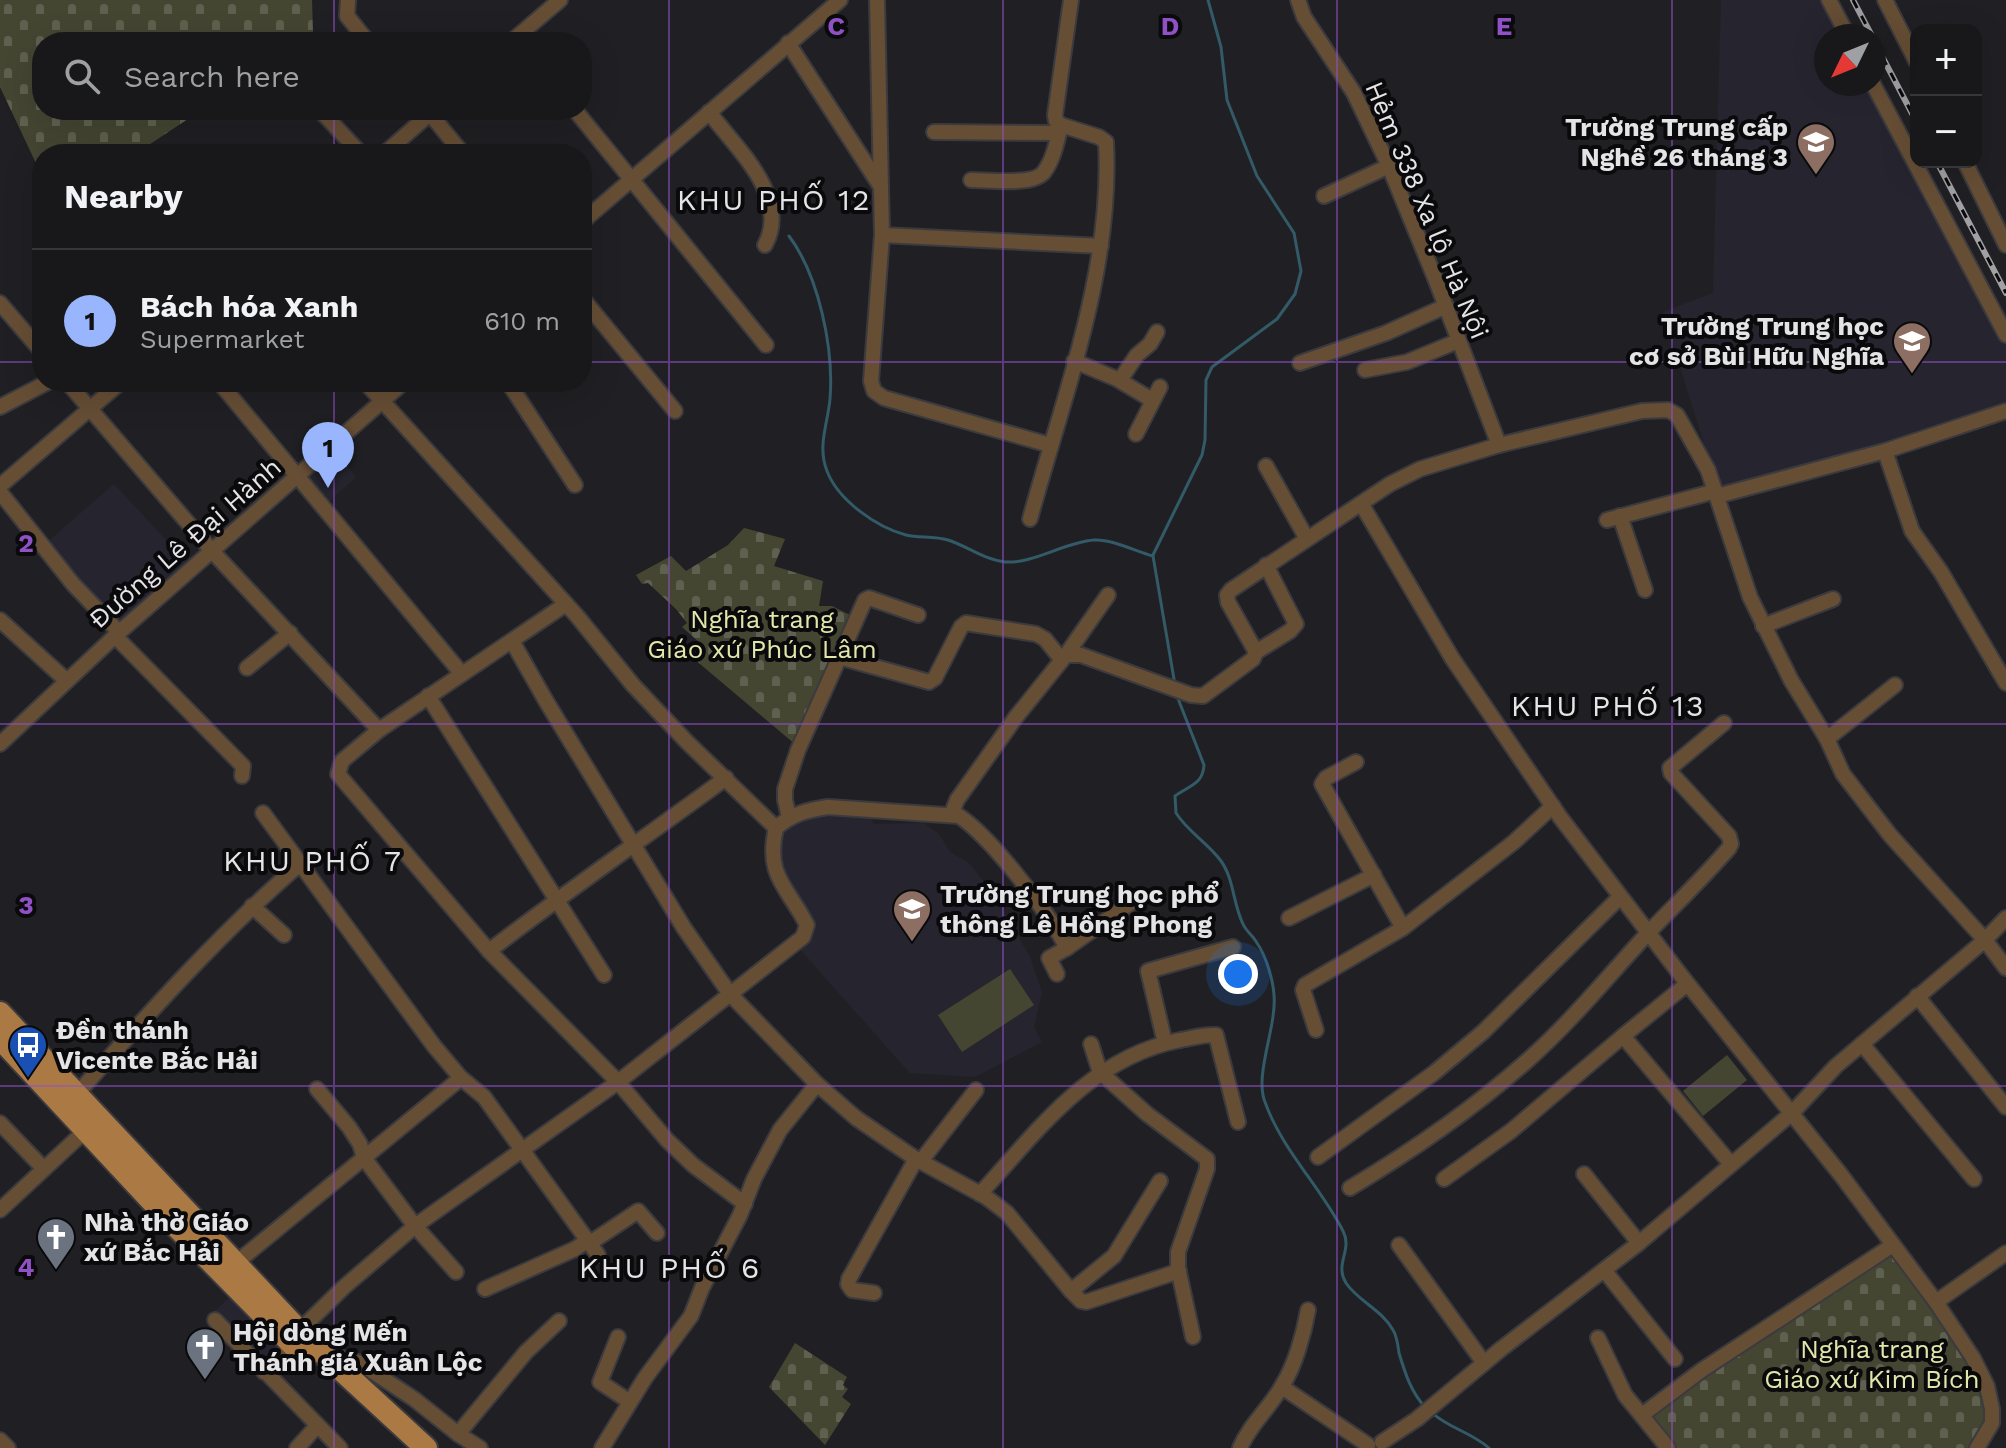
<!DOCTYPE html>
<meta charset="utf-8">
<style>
body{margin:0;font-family:"Work Sans",sans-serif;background:#212124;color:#f1f3f6}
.controls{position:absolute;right:24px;top:24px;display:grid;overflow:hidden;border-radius:16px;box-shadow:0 8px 32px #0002}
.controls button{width:72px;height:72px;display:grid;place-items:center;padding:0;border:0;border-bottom:2px solid #36373a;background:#18181b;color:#f1f3f6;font:40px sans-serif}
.compass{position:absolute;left:1814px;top:24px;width:72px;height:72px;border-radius:50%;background:#18181b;box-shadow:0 8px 32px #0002;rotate:227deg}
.you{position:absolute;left:1238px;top:974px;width:28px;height:28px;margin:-20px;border:6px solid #fff;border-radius:50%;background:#1a73e8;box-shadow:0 0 0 12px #1a73e833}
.badge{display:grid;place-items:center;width:52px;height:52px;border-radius:50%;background:#98b5fd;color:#111;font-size:26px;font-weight:700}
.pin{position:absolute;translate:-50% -66px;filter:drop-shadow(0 2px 4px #0008)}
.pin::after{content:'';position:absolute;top:42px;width:28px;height:24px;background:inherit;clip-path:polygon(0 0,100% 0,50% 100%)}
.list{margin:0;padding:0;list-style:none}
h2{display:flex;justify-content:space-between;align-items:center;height:104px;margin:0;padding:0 32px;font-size:34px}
h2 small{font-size:26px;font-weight:400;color:#9fa0a3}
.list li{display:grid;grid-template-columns:52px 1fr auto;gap:24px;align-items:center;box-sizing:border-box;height:144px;padding:0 32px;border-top:2px solid #36373a}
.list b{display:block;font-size:30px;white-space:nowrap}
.list p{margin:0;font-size:26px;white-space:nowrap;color:#9fa0a3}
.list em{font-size:26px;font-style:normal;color:#9fa0a3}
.icon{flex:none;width:44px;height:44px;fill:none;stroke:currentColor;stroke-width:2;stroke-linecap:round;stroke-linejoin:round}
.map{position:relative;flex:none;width:2006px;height:1448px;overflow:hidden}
.search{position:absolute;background:#18181b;box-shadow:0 8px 32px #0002;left:32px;top:32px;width:560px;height:88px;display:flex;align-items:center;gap:20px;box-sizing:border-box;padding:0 28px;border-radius:32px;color:#9fa0a3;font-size:30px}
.panel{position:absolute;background:#18181b;box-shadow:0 8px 32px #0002;left:32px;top:144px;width:560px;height:248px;border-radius:32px}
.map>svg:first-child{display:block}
</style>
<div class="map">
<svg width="2006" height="1448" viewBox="0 0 2006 1448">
<defs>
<pattern id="cemetery-stones" width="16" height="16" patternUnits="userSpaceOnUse" patternTransform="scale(2)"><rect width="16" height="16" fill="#444632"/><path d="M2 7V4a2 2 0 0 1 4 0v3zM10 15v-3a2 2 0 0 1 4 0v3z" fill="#5f6150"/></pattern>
</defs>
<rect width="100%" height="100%" fill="#202024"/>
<g fill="#26252f">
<polygon points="1721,0 1824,0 1843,36 1826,36 1826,84 1868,84 2006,344 2006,407 1884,447 1719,492 1663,312 1713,293"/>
<polygon points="333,450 356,477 326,504 303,477"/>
<polygon points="114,484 189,565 120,626 45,544"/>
<polygon points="828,811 870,815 874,824 924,823 939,834 950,852 970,864 995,896 1030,957 1042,992 1034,1027 1042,1042 975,1077 910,1073 798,947 807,938 780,874 780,831 791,820"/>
<polygon points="233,1294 285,1347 262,1368 212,1314"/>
</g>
<g fill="url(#cemetery-stones)">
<polygon points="0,0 312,0 313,33 306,42 42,42 42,110 215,110 201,118 194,115 135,154 42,154 42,176 0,87"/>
<polygon points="744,528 785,539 774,566 823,581 819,606 832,606 852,616 796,745 693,658 699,642 682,627 687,623 676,609 648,583 642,584 636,575 671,556 686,571 728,545"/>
<path d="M 1892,1250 C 1916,1282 1995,1383 1988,1421 C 1987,1430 1977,1441 1972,1448 L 1673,1448 L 1647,1415 Z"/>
<polygon points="795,1343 847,1377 843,1385 848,1389 842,1397 851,1404 825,1445 769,1387"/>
</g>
<g fill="#444632">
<polygon points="1010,969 1034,1005 962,1052 938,1015"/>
<polygon points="1727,1055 1747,1080 1703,1116 1683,1091"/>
</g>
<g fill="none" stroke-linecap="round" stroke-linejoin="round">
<g stroke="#325a67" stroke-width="3">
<path d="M 789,236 C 819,276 834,349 830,399 C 828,423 817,446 827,471 C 838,500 876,527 906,535 C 919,538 934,536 948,540 C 967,546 985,560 1005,562 C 1033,564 1065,542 1094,540 C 1112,539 1135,551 1153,556 L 1175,685"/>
<polyline points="1153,555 1202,455 1205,440 1206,380 1212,367 1277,319 1295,294 1301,271 1294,233 1257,176 1227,100 1221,47 1208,0"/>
<path d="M 1177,696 L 1204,765 C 1203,785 1188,786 1175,796 L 1176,813 C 1188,832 1208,843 1221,861 C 1234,879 1233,904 1243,924 C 1246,931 1253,936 1257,943 C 1266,956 1273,979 1274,995 C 1277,1026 1254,1075 1265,1102 C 1282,1150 1320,1186 1343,1231 C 1353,1250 1334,1264 1346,1283 C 1358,1301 1382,1310 1393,1330 C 1397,1336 1398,1346 1399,1353 C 1405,1373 1411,1392 1425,1407"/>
<path d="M 1431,1412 C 1448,1428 1471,1432 1489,1448"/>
</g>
<g stroke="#3b3b3f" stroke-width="18">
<g id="street">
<polyline points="348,0 347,16 368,42"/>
<polyline points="877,0 882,235 871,381 874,391 884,398 1050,445"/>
<polyline points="1298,0 1304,17 1354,93 1389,166 1435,278 1499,445"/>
<polyline points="1829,0 1848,36"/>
<polyline points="1885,0 1916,61"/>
<polyline points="511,42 560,0"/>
<polyline points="788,43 881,187"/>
<polyline points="1873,84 2006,335"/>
<polyline points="320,110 361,154"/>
<polyline points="427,110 463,154"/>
<polyline points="575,110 766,345"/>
<path d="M 709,112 C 736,148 791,197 765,245"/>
<polyline points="934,132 1059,133"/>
<polyline points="384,154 434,110"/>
<polyline points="1965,162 2006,245"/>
<path d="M 971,180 C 988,180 1034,186 1044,172 C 1054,159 1057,140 1061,125"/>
<polyline points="1324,196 1389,166"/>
<polyline points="582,222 840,0"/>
<polyline points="882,235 1101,246"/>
<polyline points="582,298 675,411"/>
<polyline points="0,303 42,352"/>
<polyline points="1074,361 1117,379 1152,400"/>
<polyline points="1300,363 1386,333 1446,306"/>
<polyline points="1365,370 1407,362 1458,341"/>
<polyline points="1120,380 1137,355 1150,344 1157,332"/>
<polyline points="67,382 212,551 379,730"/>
<polyline points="219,382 462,674"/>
<polyline points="365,382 577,616 633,685 687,742 776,828"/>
<polyline points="508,382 575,485"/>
<polyline points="0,407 48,382"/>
<polyline points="1136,434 1160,387"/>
<polyline points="1885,451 1912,531 1941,572 2006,683"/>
<polyline points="1266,466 1307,539"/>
<polyline points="0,486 121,382"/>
<polyline points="0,492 73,584 119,632"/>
<polyline points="1717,496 1885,451 2006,411"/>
<polyline points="1362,505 1452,658 1560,817 1683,978 1841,1175 1936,1302 1973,1358 1987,1386 1992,1409 1992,1423 1977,1448"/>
<polyline points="1620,516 1645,590"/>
<path d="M 1030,519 C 1063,397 1113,270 1106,142 L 1099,137 L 1061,125 L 1056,121 L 1055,115 L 1071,0"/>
<polyline points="1607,520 1716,491"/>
<polyline points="566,604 379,730 342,761 338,774 489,951 618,1082 667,1140 693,1165 745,1204"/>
<polyline points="0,620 67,681"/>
<polyline points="1763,626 1833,599"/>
<polyline points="115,636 243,766 242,776"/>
<polyline points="512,641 546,701 684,928 730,994 817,1084 856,1118 916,1159 986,1197 1007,1213 1071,1291 1114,1256 1160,1181"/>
<polyline points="1256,652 1290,631 1296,624 1266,565"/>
<polyline points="1066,655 1108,595"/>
<polyline points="839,657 929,682 935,678 961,627 966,623 1036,634 1045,639 1061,659"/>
<polyline points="247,668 290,633"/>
<polyline points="428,696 604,975"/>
<polyline points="1827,739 1895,685"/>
<polyline points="0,744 115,636 404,382"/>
<polyline points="1356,762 1326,778 1322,784 1403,928 1514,842 1553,806"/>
<polyline points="263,813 434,1046 461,1078 484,1097 598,1255"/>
<polyline points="951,815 957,800 1016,717 1066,655 1081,655 1191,695 1203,696 1253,659 1256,652 1228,602 1227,595 1231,590 1390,484 1420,469 1499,445 1642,411 1668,410 1677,415 1708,470 1750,597 1791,680 1827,739 1843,774 1890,835 1985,940 2006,968"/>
<polyline points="789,817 785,800 785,789 798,750 865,600 869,598 918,615"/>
<polyline points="252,906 284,935"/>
<polyline points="1289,918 1374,875"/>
<path d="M 489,951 C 567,891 647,836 726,778"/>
<polyline points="1057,974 1049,958 1067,948"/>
<polyline points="1687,984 1623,1036 1730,1163"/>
<polyline points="1917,996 2006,1107"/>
<polyline points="1316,1030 1303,990 1305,985 1403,928"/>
<polyline points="1165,1043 1148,971 1233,947"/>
<polyline points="1091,1044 1100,1072 1147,1114 1207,1159 1207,1169 1178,1252 1178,1268 1193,1337"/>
<polyline points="1862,1044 1974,1179"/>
<polyline points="317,1089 349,1127 360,1144 364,1158 415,1226 456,1272"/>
<path d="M 77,1094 C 148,1014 220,933 301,863"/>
<polyline points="0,1123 44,1169"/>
<polyline points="1318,1157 1434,1073 1483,1032 1620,897"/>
<polyline points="921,1161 976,1090"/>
<polyline points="1584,1174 1639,1243"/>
<polyline points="1444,1179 1511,1131 1623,1036"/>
<path d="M 1350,1188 C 1412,1151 1473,1109 1528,1060 C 1572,1021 1609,975 1649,932 C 1676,904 1704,877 1729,848 L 1731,844 L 1729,836 L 1671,773 L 1670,768 L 1724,723"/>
<path d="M 980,1194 C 1038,1130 1091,1057 1180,1040 C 1192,1038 1205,1034 1216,1035 L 1238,1122"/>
<polyline points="0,1210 86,1130"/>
<polyline points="590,1243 638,1211 657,1233"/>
<polyline points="1399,1245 1484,1363"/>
<polyline points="236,1263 461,1078"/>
<polyline points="1604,1270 1675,1359"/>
<polyline points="485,1289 575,1249 588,1240"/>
<polyline points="1071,1291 1081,1301 1086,1302 1179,1271"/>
<polyline points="874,1293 852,1290 848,1284 849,1279 916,1159"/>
<polyline points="1936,1302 2006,1253"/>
<polyline points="215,1320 340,1448"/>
<path d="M 299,1331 L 344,1287 L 415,1226 L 618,1082 L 803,937 L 807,925 C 787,886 765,876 776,828 C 792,814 807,810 828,807 L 959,816 C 991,837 1049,913 1067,948 L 1132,902"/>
<polyline points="618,1337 600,1382 630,1402"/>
<polyline points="1598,1338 1625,1395 1668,1448"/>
<polyline points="329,1355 358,1362 414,1399 458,1434 480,1448"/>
<polyline points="264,1372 293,1346"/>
<polyline points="1282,1387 1368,1445"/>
<polyline points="1642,1415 1702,1370 1893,1245"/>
<polyline points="458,1434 526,1352 559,1321"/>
<polyline points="0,1440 8,1448"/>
<polyline points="1382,1442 1417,1419 1501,1349 1639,1243 1792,1113 1836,1066 1985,940 2006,918"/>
<polyline points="297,1448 317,1426"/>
<polyline points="602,1448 645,1378 691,1316 702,1288 740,1215 754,1179 780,1130 817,1084"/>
<path d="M 1240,1448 C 1250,1424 1270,1408 1282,1386 C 1295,1366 1304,1333 1308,1310"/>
</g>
</g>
<g stroke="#3b3b3f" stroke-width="26">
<g id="primary">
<polyline points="0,1013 299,1331 426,1448"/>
<polyline points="0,1038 164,1214 306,1358"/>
</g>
</g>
<use href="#street" stroke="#664e35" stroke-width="14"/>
<use href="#primary" stroke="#ab7a44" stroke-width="22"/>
<g stroke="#a1a1a4" stroke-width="6">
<g id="rail">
<polyline points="1853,0 1872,36"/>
<polyline points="1874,41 1916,121"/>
<polyline points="1937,162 2006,293"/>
</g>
</g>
<use href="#rail" stroke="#0a0a0c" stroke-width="3" stroke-dasharray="9" stroke-linecap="butt"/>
</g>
<path fill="none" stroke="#9051c7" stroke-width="2" stroke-opacity="0.55" d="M 334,0 L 334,42M 669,0 L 669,1448M 1003,0 L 1003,1448M 1337,0 L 1337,1448M 1672,0 L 1672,1448M 334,110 L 334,154M 0,362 L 42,362M 582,362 L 2006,362M 334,382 L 334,1448M 0,724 L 2006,724M 0,1086 L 2006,1086"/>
<defs>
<g id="university-pin" transform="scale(2)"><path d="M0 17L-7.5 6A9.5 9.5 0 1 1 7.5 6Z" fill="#8d6e63" stroke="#0a0a0c"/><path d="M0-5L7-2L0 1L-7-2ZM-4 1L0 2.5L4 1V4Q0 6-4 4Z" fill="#fff"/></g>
<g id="school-pin" transform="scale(2)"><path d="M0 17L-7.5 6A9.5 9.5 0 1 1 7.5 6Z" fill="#8d6e63" stroke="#0a0a0c"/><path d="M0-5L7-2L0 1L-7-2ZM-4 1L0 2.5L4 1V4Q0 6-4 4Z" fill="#fff"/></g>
<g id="bus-pin" transform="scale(2)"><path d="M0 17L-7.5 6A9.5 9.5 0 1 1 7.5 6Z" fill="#1a4fb4" stroke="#0a0a0c"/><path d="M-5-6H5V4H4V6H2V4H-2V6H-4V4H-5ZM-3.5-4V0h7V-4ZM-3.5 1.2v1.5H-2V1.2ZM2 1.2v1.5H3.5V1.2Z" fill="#fff"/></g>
<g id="church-pin" transform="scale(2)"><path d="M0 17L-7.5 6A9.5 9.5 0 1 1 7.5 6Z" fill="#6b7280" stroke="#0a0a0c"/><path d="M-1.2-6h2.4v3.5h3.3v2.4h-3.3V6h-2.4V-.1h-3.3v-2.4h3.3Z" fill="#fff"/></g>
</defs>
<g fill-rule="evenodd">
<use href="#university-pin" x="1816" y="142"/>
<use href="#school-pin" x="1912" y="341"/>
<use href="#school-pin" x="912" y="909"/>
<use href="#bus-pin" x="28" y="1045"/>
<use href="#church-pin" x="56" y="1237"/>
<use href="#church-pin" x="205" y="1347"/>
</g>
<g text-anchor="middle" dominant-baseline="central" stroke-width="8" stroke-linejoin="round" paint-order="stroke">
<g font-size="26" font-weight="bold" fill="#e4e4e7" stroke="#0a0a0c" text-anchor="start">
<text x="1788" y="127" text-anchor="end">Trường Trung cấp<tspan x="1788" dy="30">Nghề 26 tháng 3</tspan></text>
<text x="1884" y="326" text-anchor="end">Trường Trung học<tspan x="1884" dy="30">cơ sở Bùi Hữu Nghĩa</tspan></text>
<text x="940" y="894">Trường Trung học phổ<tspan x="940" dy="30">thông Lê Hồng Phong</tspan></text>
<text x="56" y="1030">Đền thánh<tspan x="56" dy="30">Vicente Bắc Hải</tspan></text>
<text x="84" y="1222">Nhà thờ Giáo<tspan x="84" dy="30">xứ Bắc Hải</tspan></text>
<text x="233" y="1332">Hội dòng Mến<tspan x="233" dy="30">Thánh giá Xuân Lộc</tspan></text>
</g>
<g font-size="26" fill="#e4e4e7" stroke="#0a0a0c">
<text transform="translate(1427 210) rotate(67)">Hẻm 338 Xa lộ Hà Nội</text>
<text transform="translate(185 543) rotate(-41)">Đường Lê Đại Hành</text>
</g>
<g font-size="26" fill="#e1e6a9" stroke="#0a0a0c">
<text x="762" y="619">Nghĩa trang<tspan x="762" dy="30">Giáo xứ Phúc Lâm</tspan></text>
<text x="1872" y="1349">Nghĩa trang<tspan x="1872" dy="30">Giáo xứ Kim Bích</tspan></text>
</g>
<g font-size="30" letter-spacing="2" fill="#e4e4e7" stroke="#0a0a0c">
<text x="774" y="199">KHU PHỐ 12</text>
<text x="1608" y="705">KHU PHỐ 13</text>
<text x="313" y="860">KHU PHỐ 7</text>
<text x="670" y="1267">KHU PHỐ 6</text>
</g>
</g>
<g font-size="26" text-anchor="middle" font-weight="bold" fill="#9051c7" stroke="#0a0a0c" stroke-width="8" stroke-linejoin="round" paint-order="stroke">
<text x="836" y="35">C</text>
<text x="1170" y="35">D</text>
<text x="1504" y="35">E</text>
<text x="26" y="552">2</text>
<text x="26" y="914">3</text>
<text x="26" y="1276">4</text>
</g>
</svg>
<div class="controls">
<button>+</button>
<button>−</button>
</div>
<svg class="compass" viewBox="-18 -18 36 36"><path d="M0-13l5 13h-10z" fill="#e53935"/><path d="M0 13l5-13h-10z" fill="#9fa0a3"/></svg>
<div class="you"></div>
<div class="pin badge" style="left:328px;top:488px">1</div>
<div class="search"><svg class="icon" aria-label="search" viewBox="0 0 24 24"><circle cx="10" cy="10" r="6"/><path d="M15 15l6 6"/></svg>Search here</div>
<section class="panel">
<h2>Nearby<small></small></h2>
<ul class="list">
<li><span class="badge">1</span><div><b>Bách hóa Xanh</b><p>Supermarket</p></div><em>610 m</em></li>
</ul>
</section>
</div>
